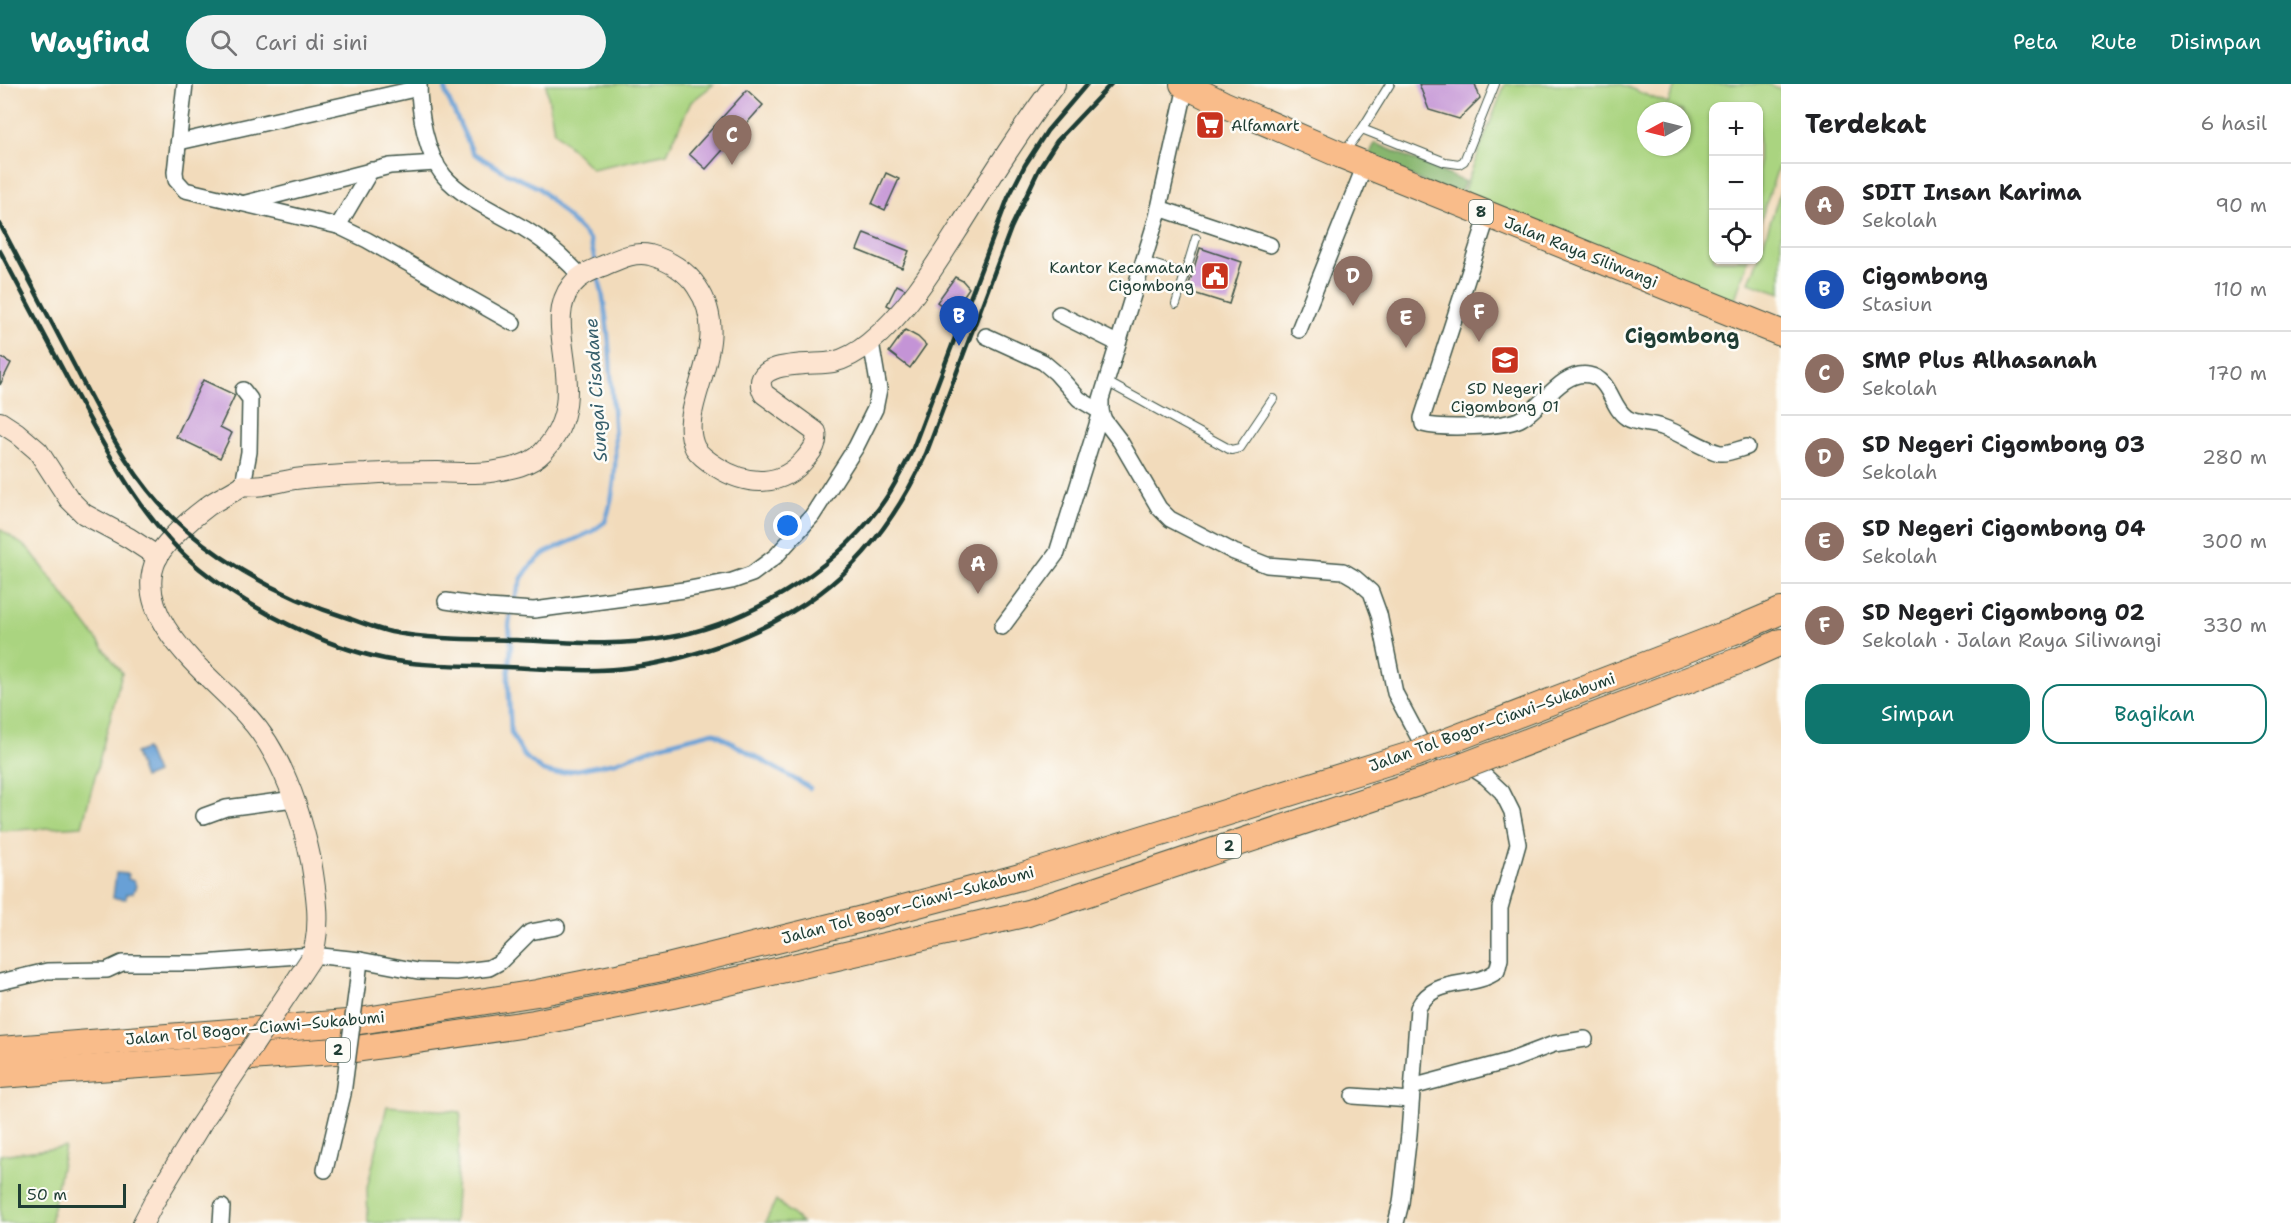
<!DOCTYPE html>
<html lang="id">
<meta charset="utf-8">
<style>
body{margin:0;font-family:"Shantell Sans",sans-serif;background:#f2f2f2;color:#202124}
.controls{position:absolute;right:18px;top:18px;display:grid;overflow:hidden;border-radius:12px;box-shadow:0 2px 4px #0004}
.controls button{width:54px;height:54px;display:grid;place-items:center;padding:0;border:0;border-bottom:2px solid #e0e0e0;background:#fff;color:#202124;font:30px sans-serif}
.compass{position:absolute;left:1637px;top:18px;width:54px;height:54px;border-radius:50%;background:#fff;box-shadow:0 2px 4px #0004;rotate:263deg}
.scale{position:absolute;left:18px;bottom:15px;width:108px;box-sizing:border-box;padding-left:6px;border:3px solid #1f3d34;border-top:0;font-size:16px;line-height:21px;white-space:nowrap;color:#1f3d34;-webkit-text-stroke:4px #fdfcf7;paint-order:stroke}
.you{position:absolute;left:788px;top:442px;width:21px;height:21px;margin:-15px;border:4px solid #fff;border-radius:50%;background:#1a73e8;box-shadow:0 0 0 9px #1a73e833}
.badge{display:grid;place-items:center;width:39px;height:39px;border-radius:50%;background:#0f766e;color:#fff;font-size:20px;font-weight:700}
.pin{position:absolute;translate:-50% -50px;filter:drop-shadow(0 2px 3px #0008)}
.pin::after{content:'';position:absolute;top:32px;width:21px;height:18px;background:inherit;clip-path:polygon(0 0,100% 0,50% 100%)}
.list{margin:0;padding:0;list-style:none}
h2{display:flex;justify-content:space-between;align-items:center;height:78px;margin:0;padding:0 24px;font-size:26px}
h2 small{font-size:20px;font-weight:400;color:#757577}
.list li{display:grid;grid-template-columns:39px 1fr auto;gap:18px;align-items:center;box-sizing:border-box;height:84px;padding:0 24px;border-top:2px solid #e0e0e0}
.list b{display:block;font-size:22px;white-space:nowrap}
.list p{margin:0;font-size:20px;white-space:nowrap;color:#757577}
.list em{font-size:20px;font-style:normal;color:#757577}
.actions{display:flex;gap:12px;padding:18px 24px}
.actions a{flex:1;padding:14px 0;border:2px solid #0f766e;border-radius:18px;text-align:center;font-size:21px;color:#0f766e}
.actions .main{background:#0f766e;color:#fff}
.icon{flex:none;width:33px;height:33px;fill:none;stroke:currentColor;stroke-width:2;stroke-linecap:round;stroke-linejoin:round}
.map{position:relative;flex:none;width:1781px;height:1139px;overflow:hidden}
header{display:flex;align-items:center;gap:36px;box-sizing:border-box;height:84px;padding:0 30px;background:#0f766e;color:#fff}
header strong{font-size:28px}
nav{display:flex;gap:33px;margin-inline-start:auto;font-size:21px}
.search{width:420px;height:54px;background:#f2f2f2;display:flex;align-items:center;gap:15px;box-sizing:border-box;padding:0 21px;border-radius:33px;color:#757577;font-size:22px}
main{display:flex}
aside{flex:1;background:#fff}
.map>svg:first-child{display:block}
</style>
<header>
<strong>Wayfind</strong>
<div class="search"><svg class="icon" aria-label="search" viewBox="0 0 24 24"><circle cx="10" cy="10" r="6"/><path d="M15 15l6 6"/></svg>Cari di sini</div>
<nav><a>Peta</a><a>Rute</a><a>Disimpan</a></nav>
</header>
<main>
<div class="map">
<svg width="1781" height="1139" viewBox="0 0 1781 1139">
<rect width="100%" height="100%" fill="#fdfcf7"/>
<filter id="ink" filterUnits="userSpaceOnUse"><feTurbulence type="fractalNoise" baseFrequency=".0167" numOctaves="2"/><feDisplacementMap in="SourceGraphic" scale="12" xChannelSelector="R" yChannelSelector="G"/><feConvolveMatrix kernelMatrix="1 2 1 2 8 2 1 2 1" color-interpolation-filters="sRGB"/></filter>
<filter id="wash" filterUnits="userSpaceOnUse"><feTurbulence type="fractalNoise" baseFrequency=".008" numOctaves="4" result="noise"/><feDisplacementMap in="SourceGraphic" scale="24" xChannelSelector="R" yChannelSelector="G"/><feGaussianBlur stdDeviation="1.35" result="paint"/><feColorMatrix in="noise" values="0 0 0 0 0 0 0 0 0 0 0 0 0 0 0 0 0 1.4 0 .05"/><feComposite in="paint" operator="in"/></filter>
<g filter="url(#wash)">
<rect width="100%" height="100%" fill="#f2dbbb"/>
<g fill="#aad480" stroke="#64885a" stroke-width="1.5" fill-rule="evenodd">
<polygon points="546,0 714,0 691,18 667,69 592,85 554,47"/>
<path d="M 1505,0 L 1620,0 L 1668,20 L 1676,0 L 1768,0 L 1781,5 L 1781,74 L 1759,142 L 1758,22 L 1714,22 L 1714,176 L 1748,176 L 1731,227 L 1461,114 ZM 1646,27 L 1682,27 L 1682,63 L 1646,63 Z"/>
<polygon points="1781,105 1781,209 1749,198 1758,176"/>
<polygon points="0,445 30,466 122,589 82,742 0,747"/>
<polygon points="387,1022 461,1028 454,1139 368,1139 367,1104"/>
<polygon points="65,1063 50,1139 0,1139 0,1071"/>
<polygon points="776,1116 802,1139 765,1139"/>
</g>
<polygon fill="#87b66e" stroke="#537a51" stroke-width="1.5" points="1375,59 1465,98 1458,113 1368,74"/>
<g fill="#67a0d6" stroke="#436e85" stroke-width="1.5">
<polygon points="146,665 156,689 144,694 135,669"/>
<polygon points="116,789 128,790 128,795 134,797 136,802 133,809 126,810 126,815 113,814"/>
</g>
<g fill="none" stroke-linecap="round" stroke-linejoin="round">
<g stroke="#67a0d6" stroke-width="4.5">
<polyline points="445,0 446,10 473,69 505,88 539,104 590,156 596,180"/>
<path d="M 598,191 C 608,230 610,270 612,310 C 615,353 620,397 605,438 L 591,448 L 545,469 L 531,481 L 522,494 L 511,526 L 509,542 L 511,561 L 508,594 L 511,649 L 524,672 L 543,687 L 555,690 L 616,678 L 662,661 L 713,648 L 810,704"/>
</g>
</g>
<g id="blocks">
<g fill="#c494d6">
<polygon points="1419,0 1475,0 1480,14 1459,35 1429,26"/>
<polygon points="747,6 763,21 706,85 689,70"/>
<polygon points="886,89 899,95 885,126 872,120"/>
<polygon points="864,149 909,167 902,184 857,166"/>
<polygon points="1200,164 1242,178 1229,220 1187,207"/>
<polygon points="955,193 963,197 969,204 952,229 937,218"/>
<polygon points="897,201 909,207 898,227 887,221"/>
<polygon points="905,246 918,253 926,261 910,284 889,268"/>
<polygon points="0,273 11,279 0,301"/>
<polygon points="203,296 235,311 220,343 232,349 220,374 176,353"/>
</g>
</g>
</g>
<g filter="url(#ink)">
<use href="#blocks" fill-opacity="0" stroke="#3f5548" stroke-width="1.5"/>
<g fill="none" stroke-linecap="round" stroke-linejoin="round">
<g stroke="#3f5548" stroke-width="10">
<g id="lane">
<polyline points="1362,45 1445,78 1459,80 1464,77 1495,0"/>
<polyline points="1344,68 1362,45 1390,0"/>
<polyline points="1143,177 1185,190"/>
<polyline points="1176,220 1196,154"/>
<polyline points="1105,297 1231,366 1240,364 1273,315"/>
</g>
</g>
<g stroke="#3f5548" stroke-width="18">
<g id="street">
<polyline points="185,0 175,88 176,96 185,106 338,142 367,156 513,239"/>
<path d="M 419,0 C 419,28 426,70 444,92 C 461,113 502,131 525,145 C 547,158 564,174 581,192"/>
<path d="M 1186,2 L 1157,133 L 1101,315 L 1101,328 L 1104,336 L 1120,357 L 1159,424 L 1170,435 L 1234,468 L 1267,481 L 1343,487 L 1355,494 L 1371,508 L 1379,530 L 1395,609 L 1420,656 L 1430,665 L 1468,681 L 1486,693 L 1502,708 L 1512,728 L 1518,760 L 1500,824 L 1500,875 L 1497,887 C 1472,906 1435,891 1418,924 L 1409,1050 L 1401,1119 L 1396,1139"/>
<polyline points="179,58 419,4"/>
<polyline points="246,119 390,82 436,79"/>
<polyline points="1159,124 1270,161"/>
<path d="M 1488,131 L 1422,334 L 1423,340 C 1441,345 1506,344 1522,334 C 1543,322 1562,286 1589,291 C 1611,295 1611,324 1627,334 C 1636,340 1651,339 1662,343 C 1681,349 1702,365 1720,369 C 1728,370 1739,365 1747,363"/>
<polyline points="338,142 371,86"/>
<polyline points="1059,230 1117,259"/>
<polyline points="1299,246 1365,81"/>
<polyline points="986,252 1043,278 1056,289 1079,315 1101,328 1057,469 1002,543"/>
<polyline points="243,306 250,315 249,368 243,401"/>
<polyline points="446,517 488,523 534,526 684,506 732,497 752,490 776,472 812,432 856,363 875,325 879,305 871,258"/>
<polyline points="204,732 226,724 294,715"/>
<polyline points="0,898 47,887 107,886 122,879 203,879 312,871 360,876 418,887 456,888 489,884 500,878 530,848 557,843"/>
<polyline points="357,903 360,876"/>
<polyline points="1412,1003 1509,977 1554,960 1585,955"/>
<polyline points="1353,1012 1411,1016"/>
<polyline points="325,1086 343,1010"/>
<polyline points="221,1139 222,1123"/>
</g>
</g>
<g stroke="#3f5548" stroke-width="22">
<g id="secondary">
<polyline points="0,338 17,349 38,367 69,415 84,430 129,454 158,473"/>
<path d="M 310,876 C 323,847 316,808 311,777 C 301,729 282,670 248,633 C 214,594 128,535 157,474 C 165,457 193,433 208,422 C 219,414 232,409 243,401 C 261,404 277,398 295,395 C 318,392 342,391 366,390 C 390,388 414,388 438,388 C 455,389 473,390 490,388 C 508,385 530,382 543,368 C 597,311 538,243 572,201 C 581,190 593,186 605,181 C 619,175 634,167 650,171 C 668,176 687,187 697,203 C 737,261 674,321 695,364 C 700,372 709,378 717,383 C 747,402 782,404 806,374 C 813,366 818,359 816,348 L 764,310 C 745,274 817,282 833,278 C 846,275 858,268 869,259 C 907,228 935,182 961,141 C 991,93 1021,45 1055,0"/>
<polyline points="143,1139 155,1116 199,1043"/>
</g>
</g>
<g stroke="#3f5548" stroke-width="28">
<g id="highway">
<polyline points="1183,0 1223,20 1341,71 1781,249"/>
<polyline points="1734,547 1781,527"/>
<polyline points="1743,575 1781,558"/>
<polyline points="0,966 347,939 537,909 667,883 858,836 1020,793 1417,669"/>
<polyline points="0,991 349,966 534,939 672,911 1028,829 1430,695"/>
</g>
</g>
<use href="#lane" stroke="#fff" stroke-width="8"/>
<use href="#street" stroke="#fff" stroke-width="15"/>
<use href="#secondary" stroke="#fde4d0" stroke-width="20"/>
<use href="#highway" stroke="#f9bc8a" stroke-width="26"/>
<g stroke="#1f3d34" stroke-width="4.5">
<path d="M 0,140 C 25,188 50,235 75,283 C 105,341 134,401 185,445 C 234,487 290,516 351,535 C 364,540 378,545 391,548 C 432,556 475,555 516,556 C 566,558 616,563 665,554 C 746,541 830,489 879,424 C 893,406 902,386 912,367 L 1008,114 L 1025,81 L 1047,47 L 1087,0"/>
<path d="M 0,167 C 24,212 48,257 71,301 C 106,366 142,437 200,485 C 250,525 322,562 385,575 C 425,583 467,581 507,583 C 537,584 568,587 598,586 C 671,584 762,553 820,509 C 867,474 902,423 926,370 L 1011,144 L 1039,85 L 1057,57 L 1111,0"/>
</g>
<g stroke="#3f5548" stroke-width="18" stroke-linecap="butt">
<polyline id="street-bridge" points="343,1010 357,903"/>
</g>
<g stroke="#3f5548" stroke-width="22" stroke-linecap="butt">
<polyline id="secondary-bridge" points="199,1043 310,876"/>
</g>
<g stroke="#3f5548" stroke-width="28" stroke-linecap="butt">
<g id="highway-bridge">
<polyline points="1417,669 1734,547"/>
<polyline points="1430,695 1743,575"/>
</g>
</g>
<use href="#street-bridge" stroke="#fff" stroke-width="15"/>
<use href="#secondary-bridge" stroke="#fde4d0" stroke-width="20"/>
<use href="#highway-bridge" stroke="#f9bc8a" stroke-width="26"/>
</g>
</g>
<defs>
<g id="supermarket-square" transform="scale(1.5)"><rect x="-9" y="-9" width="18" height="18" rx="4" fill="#c8321e" stroke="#fdfcf7"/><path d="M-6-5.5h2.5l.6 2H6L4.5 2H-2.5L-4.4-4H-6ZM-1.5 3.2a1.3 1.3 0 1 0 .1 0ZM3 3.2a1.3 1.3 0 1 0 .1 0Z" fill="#fff"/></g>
<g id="civic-square" transform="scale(1.5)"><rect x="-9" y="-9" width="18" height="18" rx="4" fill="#c8321e" stroke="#fdfcf7"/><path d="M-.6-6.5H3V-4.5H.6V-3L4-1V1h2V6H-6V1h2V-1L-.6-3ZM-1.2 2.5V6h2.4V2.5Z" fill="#fff"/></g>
<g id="school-square" transform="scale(1.5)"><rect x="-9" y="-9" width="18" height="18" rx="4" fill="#c8321e" stroke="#fdfcf7"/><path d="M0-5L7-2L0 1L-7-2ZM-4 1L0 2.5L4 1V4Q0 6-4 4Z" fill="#fff"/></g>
</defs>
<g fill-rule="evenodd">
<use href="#supermarket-square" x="1210" y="41"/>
<use href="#civic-square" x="1215" y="192"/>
<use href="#school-square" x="1505" y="276"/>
</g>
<g text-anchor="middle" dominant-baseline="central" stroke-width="5" stroke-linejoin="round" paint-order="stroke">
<g fill="#fdfcf7" stroke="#62766e" stroke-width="1.5">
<rect x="1469" y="116" width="24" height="24" rx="4.5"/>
<rect x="1217" y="750" width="24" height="24" rx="4.5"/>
<rect x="326" y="954" width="24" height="24" rx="4.5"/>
</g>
<g font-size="15" font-weight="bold" fill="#1f3d34">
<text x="1481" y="128">8</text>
<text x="1229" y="762">2</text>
<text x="338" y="966">2</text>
</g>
<g font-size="16" fill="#1f3d34" stroke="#fdfcf7" text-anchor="start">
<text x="1231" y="41">Alfamart</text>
<text x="1194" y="183" text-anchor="end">Kantor Kecamatan<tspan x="1194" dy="18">Cigombong</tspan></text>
<text x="1505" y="304" text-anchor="middle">SD Negeri<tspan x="1505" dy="18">Cigombong 01</tspan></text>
</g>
<g font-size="16" fill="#1f3d34" stroke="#fdfcf7">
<text transform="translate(1581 168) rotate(22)">Jalan Raya Siliwangi</text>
<text transform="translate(1492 638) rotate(-20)">Jalan Tol Bogor–Ciawi–Sukabumi</text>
<text transform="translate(908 821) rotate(-15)">Jalan Tol Bogor–Ciawi–Sukabumi</text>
<text transform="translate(255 944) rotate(-5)">Jalan Tol Bogor–Ciawi–Sukabumi</text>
</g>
<g font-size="18" font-style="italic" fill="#38606d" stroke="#fdfcf7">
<text transform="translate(596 306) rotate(-94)">Sungai Cisadane</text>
</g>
<g font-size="20" font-weight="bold" fill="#1f3d34" stroke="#fdfcf7">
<text x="1682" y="252">Cigombong</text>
</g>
</g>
</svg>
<div class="controls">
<button>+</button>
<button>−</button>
<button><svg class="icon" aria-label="locate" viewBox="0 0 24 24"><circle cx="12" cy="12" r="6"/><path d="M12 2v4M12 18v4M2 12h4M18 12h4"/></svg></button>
</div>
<svg class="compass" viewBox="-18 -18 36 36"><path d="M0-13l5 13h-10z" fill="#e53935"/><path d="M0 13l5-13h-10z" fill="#757577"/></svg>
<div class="scale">50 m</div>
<div class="you"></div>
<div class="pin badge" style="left:978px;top:510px;background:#8d6e63">A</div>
<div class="pin badge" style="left:959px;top:262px;background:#1a4fb4">B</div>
<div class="pin badge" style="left:732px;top:81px;background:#8d6e63">C</div>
<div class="pin badge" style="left:1353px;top:222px;background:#8d6e63">D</div>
<div class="pin badge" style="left:1406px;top:264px;background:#8d6e63">E</div>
<div class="pin badge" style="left:1479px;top:258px;background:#8d6e63">F</div>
</div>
<aside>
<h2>Terdekat<small>6 hasil</small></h2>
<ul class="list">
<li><span class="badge" style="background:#8d6e63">A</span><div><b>SDIT Insan Karima</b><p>Sekolah</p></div><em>90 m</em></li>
<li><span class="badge" style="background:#1a4fb4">B</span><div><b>Cigombong</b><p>Stasiun</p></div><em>110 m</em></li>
<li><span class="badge" style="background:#8d6e63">C</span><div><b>SMP Plus Alhasanah</b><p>Sekolah</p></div><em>170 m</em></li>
<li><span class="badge" style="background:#8d6e63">D</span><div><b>SD Negeri Cigombong 03</b><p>Sekolah</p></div><em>280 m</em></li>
<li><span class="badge" style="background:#8d6e63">E</span><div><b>SD Negeri Cigombong 04</b><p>Sekolah</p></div><em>300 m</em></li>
<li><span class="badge" style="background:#8d6e63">F</span><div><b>SD Negeri Cigombong 02</b><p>Sekolah · Jalan Raya Siliwangi</p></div><em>330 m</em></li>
</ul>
<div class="actions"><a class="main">Simpan</a><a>Bagikan</a></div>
</aside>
</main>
